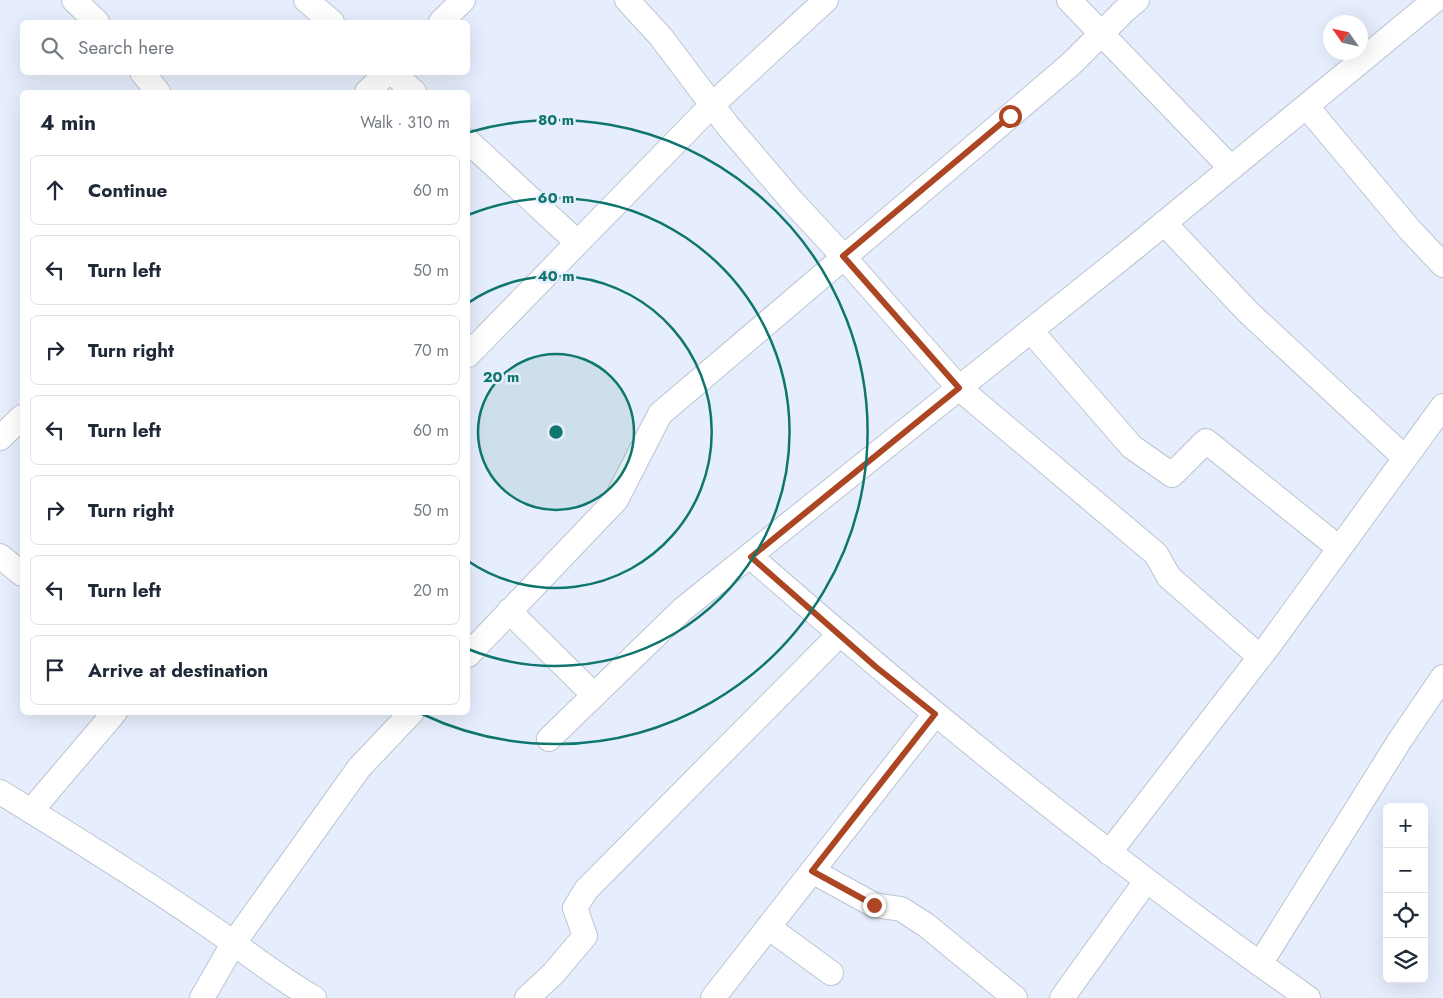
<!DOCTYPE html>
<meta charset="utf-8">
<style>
body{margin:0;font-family:Jost,sans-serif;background:#f2f2f3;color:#1f2937}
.controls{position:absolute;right:15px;bottom:15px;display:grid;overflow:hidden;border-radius:8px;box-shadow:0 5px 20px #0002}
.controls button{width:45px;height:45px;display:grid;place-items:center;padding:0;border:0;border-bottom:1px solid #e0e1e3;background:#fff;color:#1f2937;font:25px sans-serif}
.compass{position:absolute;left:1323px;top:15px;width:45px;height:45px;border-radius:50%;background:#fff;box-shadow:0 5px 20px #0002;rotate:304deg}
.stop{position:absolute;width:15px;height:15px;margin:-11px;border:4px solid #ac4522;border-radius:50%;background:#fff}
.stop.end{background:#ac4522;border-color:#fff;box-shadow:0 1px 5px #0008}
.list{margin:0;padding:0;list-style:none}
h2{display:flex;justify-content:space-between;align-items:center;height:65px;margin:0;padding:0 20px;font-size:21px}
h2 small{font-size:16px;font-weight:400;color:#747a83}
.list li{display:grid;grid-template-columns:32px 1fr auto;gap:15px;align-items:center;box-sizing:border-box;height:70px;margin:0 10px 10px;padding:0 10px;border:1px solid #e0e1e3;border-radius:8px}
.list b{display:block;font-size:19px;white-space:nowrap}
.list em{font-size:16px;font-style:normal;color:#747a83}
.icon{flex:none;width:28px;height:28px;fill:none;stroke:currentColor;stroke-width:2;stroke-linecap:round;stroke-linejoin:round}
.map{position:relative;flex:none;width:1443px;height:998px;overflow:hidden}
.search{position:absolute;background:#fff;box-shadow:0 5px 20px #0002;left:20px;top:20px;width:450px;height:55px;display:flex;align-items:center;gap:12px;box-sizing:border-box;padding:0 18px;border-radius:8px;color:#747a83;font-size:19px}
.panel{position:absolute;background:#fff;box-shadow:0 5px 20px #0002;left:20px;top:90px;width:450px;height:625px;border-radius:8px}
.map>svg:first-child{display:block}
</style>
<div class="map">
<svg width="1443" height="998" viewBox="0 0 1443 998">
<rect width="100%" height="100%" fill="#e6eefd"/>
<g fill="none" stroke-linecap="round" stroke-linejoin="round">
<g stroke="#bcc4d3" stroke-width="26">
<g id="minor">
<polyline points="74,0 97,22"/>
<polyline points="306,0 332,22"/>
<polyline points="627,0 661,37 728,126 792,201 843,256 959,388 1156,554 1169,577 1260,657"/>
<polyline points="1069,0 1231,168"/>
<polyline points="441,22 463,0"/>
<polyline points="142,72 158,92"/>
<polyline points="392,72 414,92"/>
<polyline points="367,92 388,72"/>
<polyline points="1307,107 1410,230 1443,265"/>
<polyline points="468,141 577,242"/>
<polyline points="1164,223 1248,312 1405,458"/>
<polyline points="1031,331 1132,447 1172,475 1206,441 1339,548"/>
<polyline points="468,355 712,105 826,0"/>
<polyline points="0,438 22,417"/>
<polyline points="0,556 22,574"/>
<path d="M 751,557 C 929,713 1114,862 1308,998"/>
<polyline points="509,611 594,695"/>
<polyline points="468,655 616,500 660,414 1071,64 1125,10 1137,0"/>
<polyline points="549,739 683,609 1134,248 1435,0"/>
<path d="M 0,792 C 69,834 138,877 205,923 C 242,948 275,976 314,998"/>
<polyline points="31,811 115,712"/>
<polyline points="1109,853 1270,644 1443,406"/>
<polyline points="812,871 874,905 901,909 926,925 1015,998"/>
<polyline points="768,927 831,973"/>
<polyline points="1260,964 1400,740 1443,677"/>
<polyline points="202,998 233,944 359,768 412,712"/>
<polyline points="527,998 553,974 585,936 575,908 586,890 839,635"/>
<polyline points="713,998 935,714"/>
<polyline points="1062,998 1146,881"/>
</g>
</g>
<use href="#minor" stroke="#fff" stroke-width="24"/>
</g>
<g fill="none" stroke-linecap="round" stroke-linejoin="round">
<polyline stroke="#ac4522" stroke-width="6" points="874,905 812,871 935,714 876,667 751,557 959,388 843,256 1010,116"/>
</g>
<circle cx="556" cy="432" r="78" fill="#0f766e" fill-opacity=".12"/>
<g fill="none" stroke="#0f766e" stroke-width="2.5">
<circle cx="556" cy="432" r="78"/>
<path d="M468 303A156 156 0 1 1 468 561"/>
<path d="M468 215A234 234 0 1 1 468 649"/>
<path d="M470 132A312 312 0 1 1 422 714"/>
</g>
<circle cx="556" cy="432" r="8" fill="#0f766e" stroke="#e6eefd" stroke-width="2.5"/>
<g font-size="15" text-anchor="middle" font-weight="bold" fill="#0f766e" stroke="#e6eefd" stroke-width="5" stroke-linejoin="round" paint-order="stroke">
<text x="556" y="125">80 m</text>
<text x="556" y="203">60 m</text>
<text x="556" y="281">40 m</text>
<text x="501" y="382">20 m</text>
</g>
</svg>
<div class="controls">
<button>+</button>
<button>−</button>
<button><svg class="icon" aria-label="locate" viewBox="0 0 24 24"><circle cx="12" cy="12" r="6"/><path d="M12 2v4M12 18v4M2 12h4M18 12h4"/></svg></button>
<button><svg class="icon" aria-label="layers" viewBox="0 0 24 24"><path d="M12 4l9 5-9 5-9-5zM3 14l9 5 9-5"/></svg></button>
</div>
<svg class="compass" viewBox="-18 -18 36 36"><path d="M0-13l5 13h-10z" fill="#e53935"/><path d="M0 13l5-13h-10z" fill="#747a83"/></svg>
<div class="stop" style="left:1010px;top:116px"></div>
<div class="stop end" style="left:874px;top:905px"></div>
<div class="search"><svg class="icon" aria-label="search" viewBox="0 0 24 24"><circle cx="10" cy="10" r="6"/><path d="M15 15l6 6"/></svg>Search here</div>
<section class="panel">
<h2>4 min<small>Walk · 310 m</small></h2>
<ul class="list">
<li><svg class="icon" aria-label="ahead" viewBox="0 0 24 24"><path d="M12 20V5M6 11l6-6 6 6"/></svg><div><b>Continue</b></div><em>60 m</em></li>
<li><svg class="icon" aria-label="left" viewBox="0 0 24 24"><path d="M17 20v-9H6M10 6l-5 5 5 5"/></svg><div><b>Turn left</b></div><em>50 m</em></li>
<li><svg class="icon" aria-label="right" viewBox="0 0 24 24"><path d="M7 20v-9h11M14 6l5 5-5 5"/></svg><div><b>Turn right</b></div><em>70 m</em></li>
<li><svg class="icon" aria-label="left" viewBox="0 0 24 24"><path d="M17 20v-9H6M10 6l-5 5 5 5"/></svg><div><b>Turn left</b></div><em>60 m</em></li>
<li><svg class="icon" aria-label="right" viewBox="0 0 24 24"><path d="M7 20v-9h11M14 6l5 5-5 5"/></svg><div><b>Turn right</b></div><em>50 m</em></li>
<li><svg class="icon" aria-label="left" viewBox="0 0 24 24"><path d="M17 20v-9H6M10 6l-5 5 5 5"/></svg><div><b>Turn left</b></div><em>20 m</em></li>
<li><svg class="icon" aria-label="arrive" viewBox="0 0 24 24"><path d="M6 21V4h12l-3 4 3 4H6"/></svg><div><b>Arrive at destination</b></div></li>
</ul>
</section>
</div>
